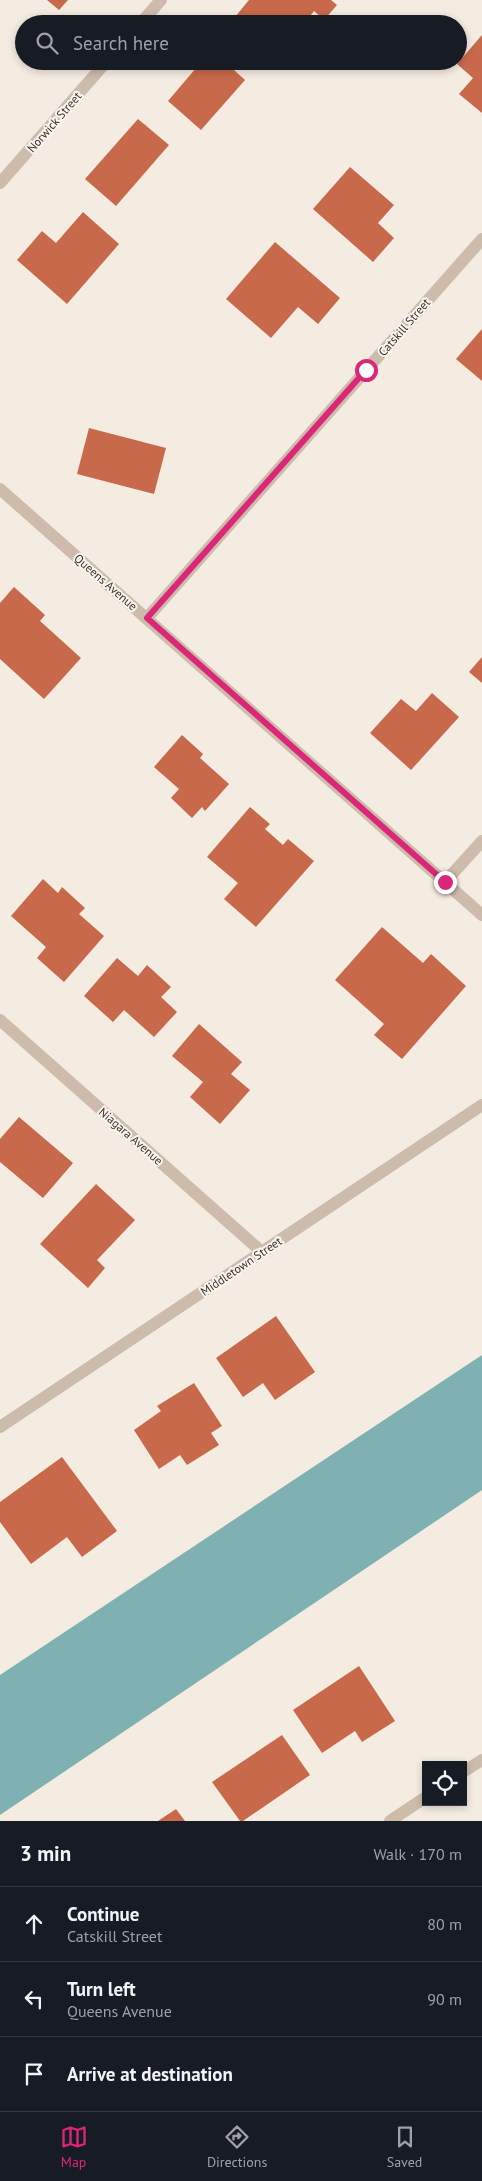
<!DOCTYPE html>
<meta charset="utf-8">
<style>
body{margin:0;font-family:"PT Sans",sans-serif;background:#20242c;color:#f1f3f6}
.controls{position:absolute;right:15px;bottom:15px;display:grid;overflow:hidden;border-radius:0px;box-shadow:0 2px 8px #0003}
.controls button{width:45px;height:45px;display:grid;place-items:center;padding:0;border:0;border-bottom:1px solid #363941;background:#171b24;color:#f1f3f6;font:25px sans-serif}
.stop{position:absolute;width:15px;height:15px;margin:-11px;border:4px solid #db2777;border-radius:50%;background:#fff}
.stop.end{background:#db2777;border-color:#fff;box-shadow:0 1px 5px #0008}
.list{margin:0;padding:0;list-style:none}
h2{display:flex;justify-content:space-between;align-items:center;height:65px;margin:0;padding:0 20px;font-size:21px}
h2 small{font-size:16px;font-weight:400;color:#9ea1a6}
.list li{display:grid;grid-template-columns:32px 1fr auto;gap:15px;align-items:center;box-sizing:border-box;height:75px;padding:0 20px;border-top:1px solid #363941}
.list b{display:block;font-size:19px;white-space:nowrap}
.list p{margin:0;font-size:16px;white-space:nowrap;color:#9ea1a6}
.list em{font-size:16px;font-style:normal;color:#9ea1a6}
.icon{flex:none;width:28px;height:28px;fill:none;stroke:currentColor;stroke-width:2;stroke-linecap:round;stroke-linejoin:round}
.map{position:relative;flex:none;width:482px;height:1821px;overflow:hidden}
.search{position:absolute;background:#171b24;box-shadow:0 2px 8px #0003;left:15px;right:15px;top:15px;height:55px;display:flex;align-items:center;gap:12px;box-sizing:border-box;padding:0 18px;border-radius:28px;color:#9ea1a6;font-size:19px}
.sheet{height:290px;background:#171b24}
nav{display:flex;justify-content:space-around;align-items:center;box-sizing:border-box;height:70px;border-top:1px solid #363941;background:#171b24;font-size:14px;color:#9ea1a6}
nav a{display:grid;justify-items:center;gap:2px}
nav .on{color:#db2777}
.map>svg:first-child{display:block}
</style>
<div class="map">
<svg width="482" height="1821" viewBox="0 0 482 1821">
<rect width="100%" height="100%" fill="#f4ebe1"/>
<polygon fill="#7fb0b2" points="482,1355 482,1490 0,1815 0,1675"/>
<g fill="#c8694b">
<polygon points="47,0 68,0 59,10"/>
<polygon points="249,0 331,0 337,5 324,20 314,11 304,24 242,24 235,17"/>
<polygon points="482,35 482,113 459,94 473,78 457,64"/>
<polygon points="202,61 224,61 245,80 201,130 168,101"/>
<polygon points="138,119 169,145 116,206 85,179"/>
<polygon points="350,167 394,205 378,223 394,238 373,262 313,209"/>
<polygon points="83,212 119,244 67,304 17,260 42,231 56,243"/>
<polygon points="275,242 340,298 318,324 298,307 271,338 226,299"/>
<polygon points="482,329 482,381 456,359"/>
<polygon points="89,428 166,448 154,494 77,474"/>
<polygon points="14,587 45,615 40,621 81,658 44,699 0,659 0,603"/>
<polygon points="482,657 482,683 469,672"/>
<polygon points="432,693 459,717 411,770 370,733 401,699 416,711"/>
<polygon points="182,735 203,754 200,758 229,784 205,811 202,807 192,818 171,798 179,789 154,767"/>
<polygon points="250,807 270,824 265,829 283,845 288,839 314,861 256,927 224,899 238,883 207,857"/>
<polygon points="43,879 58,893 62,887 85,908 79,914 104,936 64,982 37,958 46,947 11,916"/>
<polygon points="382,927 423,963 431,954 466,986 402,1059 374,1035 384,1024 335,980"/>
<polygon points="117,958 138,976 147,965 171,987 161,997 177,1012 154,1037 124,1010 113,1022 84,996"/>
<polygon points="199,1024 242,1062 231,1074 250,1090 220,1124 190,1097 203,1082 172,1056"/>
<polygon points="19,1117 73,1163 43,1198 0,1162 0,1139"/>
<polygon points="96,1184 135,1220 97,1260 105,1268 88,1288 40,1244"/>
<polygon points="276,1316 315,1372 275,1400 263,1383 243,1397 216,1358"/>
<polygon points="194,1383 222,1426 211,1433 219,1445 187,1465 180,1455 159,1469 134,1430 161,1411 157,1406"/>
<polygon points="62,1457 117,1531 82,1557 67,1537 31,1564 0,1522 0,1502"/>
<polygon points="359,1666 395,1721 362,1742 355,1731 322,1753 293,1710"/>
<polygon points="282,1735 310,1775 243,1821 240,1821 212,1782"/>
<polygon points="176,1809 185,1821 158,1821"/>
</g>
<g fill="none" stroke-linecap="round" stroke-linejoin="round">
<g stroke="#cdbbac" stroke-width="12">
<polyline points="140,24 161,0"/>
<polyline points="0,183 107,61"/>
<polyline points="0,489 482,915"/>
<polyline points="147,618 482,239"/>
<polyline points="445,882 482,841"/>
<polyline points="0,1020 262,1252"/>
<polyline points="0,1427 482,1105"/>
<polyline points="463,1772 482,1760"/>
<polyline points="390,1821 426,1797"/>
</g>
</g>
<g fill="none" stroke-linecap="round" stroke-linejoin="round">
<polyline stroke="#db2777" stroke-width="6" points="366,370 147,618 445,882"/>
</g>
<g text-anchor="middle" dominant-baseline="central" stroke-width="4" stroke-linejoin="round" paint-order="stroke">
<g font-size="12" fill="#3b302b" stroke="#fbf5ee">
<text transform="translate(54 122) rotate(-49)">Norwick Street</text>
<text transform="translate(404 327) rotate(-49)">Catskill Street</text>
<text transform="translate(106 582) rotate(41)">Queens Avenue</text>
<text transform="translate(131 1136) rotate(41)">Niagara Avenue</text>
<text transform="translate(241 1266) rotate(-34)">Middletown Street</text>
</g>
</g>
</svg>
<div class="controls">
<button><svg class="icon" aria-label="locate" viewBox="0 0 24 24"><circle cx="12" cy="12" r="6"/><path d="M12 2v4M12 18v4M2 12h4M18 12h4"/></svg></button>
</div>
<div class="stop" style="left:366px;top:370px"></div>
<div class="stop end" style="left:445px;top:882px"></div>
<div class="search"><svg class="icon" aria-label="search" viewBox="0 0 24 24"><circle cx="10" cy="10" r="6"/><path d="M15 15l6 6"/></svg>Search here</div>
</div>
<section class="sheet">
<h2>3 min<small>Walk · 170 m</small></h2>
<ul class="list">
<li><svg class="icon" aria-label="ahead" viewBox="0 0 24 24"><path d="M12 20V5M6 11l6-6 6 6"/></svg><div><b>Continue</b><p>Catskill Street</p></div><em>80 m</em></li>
<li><svg class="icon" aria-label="left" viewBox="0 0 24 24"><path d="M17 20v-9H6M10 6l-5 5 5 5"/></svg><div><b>Turn left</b><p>Queens Avenue</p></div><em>90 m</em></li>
<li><svg class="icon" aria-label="arrive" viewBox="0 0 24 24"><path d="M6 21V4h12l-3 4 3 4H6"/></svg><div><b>Arrive at destination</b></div></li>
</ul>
</section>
<nav>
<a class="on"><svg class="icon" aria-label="map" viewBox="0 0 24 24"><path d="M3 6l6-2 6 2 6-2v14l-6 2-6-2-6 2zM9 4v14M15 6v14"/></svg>Map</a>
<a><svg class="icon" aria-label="directions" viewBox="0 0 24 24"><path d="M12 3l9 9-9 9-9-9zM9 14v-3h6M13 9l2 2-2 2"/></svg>Directions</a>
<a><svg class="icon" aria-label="saved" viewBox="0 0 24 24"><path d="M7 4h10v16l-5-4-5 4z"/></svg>Saved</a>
</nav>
